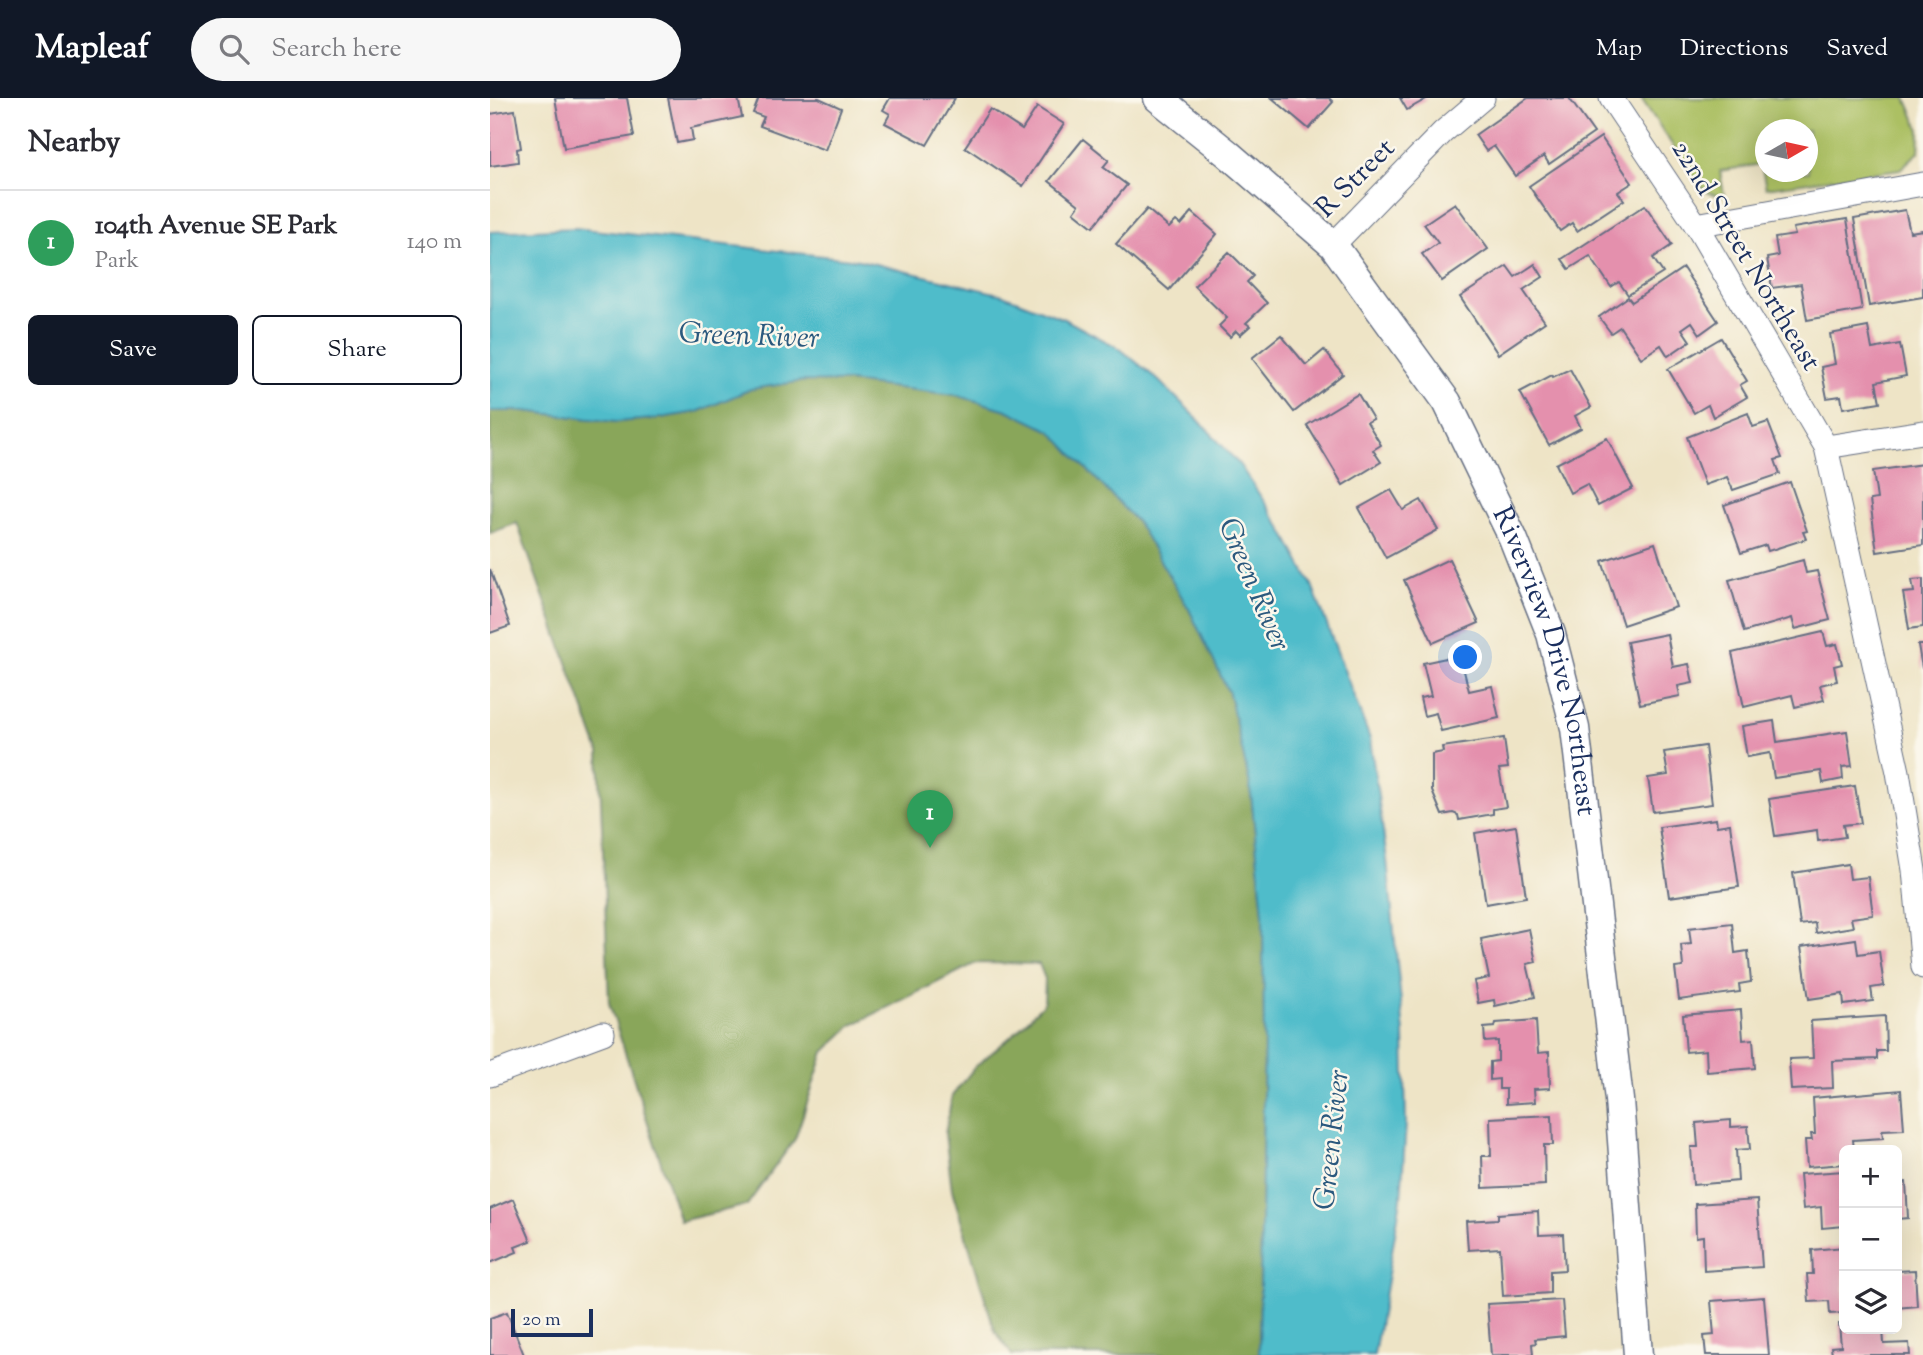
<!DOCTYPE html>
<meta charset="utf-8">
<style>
body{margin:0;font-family:"Sorts Mill Goudy",serif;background:#f7f7f7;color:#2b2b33}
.controls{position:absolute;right:21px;bottom:21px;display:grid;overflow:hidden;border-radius:10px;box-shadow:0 7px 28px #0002}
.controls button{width:63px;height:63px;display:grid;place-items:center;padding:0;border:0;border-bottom:2px solid #e1e1e2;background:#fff;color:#2b2b33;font:35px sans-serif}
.compass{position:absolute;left:1265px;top:21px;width:63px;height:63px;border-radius:50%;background:#fff;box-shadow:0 7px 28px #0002;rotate:81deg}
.scale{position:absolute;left:21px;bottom:18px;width:82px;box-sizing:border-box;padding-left:7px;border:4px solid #1b2f5e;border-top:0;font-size:19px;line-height:24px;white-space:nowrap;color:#1b2f5e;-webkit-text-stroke:5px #fbf7ec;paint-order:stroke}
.you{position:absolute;left:976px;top:560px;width:24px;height:24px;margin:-18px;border:5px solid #fff;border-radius:50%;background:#1a73e8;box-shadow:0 0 0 10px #1a73e833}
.badge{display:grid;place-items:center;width:46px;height:46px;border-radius:50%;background:#111827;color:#fff;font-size:23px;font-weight:700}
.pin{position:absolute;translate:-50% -58px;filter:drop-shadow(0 2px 4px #0008)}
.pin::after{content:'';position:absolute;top:37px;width:24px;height:21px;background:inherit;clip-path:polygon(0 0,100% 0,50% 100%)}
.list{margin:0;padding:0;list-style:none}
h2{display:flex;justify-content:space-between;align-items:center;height:91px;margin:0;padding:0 28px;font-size:30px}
h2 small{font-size:23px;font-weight:400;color:#7c7c81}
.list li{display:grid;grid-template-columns:46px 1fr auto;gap:21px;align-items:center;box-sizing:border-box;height:105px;padding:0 28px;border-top:2px solid #e1e1e2}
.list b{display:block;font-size:26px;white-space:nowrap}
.list p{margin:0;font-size:23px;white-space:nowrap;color:#7c7c81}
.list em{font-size:23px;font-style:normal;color:#7c7c81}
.actions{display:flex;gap:14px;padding:21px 28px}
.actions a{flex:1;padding:16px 0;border:2px solid #111827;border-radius:10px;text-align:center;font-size:24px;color:#111827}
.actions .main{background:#111827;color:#fff}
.icon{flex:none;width:38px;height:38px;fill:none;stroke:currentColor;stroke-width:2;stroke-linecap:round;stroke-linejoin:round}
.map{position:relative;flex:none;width:1433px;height:1257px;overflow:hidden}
header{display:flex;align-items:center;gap:42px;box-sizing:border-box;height:98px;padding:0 35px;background:#111827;color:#fff}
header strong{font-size:33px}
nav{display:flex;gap:38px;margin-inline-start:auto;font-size:24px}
.search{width:490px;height:63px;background:#f7f7f7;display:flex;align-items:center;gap:18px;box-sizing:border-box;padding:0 24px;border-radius:38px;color:#7c7c81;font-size:26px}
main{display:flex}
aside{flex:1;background:#fff}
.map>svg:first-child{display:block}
</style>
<header>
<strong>Mapleaf</strong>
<div class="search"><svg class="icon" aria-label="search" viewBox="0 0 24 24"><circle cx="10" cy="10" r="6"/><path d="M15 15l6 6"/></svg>Search here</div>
<nav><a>Map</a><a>Directions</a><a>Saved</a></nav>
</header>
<main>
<aside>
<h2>Nearby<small></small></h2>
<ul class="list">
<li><span class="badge" style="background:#2e9e5b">1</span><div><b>104th Avenue SE Park</b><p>Park</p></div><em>140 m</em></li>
</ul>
<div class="actions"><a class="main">Save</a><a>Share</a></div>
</aside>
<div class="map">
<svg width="1433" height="1257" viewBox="0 0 1433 1257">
<rect width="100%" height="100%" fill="#fbf7ec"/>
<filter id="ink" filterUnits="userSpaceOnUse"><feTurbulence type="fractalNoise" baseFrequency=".0143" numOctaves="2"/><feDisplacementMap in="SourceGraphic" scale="14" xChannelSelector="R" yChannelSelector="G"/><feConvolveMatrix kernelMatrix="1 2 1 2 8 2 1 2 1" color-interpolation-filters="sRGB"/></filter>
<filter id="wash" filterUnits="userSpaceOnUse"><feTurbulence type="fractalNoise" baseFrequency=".00686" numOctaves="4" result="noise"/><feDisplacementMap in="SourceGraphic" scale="28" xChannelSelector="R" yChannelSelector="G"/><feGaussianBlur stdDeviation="1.57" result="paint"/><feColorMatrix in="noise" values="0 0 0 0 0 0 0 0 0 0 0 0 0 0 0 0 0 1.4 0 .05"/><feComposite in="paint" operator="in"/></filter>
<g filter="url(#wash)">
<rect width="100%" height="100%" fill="#eee4c6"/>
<path fill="#acc064" stroke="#647861" stroke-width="2" fill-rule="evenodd" d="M 1151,0 L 1416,0 L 1430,32 L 1429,54 L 1410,71 L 1276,90 L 1271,66 L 1230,73 L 1234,98 L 1219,95 L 1209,87 ZM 1276,32 L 1318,32 L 1318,74 L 1276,74 Z"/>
<polygon fill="#89a65a" stroke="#526a5c" stroke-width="2" points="313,283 359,284 466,297 517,312 561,333 647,424 699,511 739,595 760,686 773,815 774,944 769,1257 522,1257 505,1233 462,1092 455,1036 462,998 485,969 524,936 554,905 555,881 549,866 486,865 362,927 334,954 305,1041 257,1107 190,1123 119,905 109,654 27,425 0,435 0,313 35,313 126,324 164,321 207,314 261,291"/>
<polygon fill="#4fbcca" stroke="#357694" stroke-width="2" points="85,130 369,162 513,197 574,221 629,250 667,281 705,318 749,366 791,429 822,487 880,641 897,762 914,935 916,1025 911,1101 884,1257 769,1257 774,944 773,815 760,686 739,595 699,511 647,424 561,333 517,312 466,297 359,284 313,283 261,291 207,314 164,321 126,324 35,313 0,313 0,134"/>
<g id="blocks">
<g fill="#e490ad">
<polygon points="65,0 137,0 144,38 74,50"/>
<polygon points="178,0 248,0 252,19 201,30 203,42 187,45"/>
<polygon points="269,0 329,0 351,10 335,52 270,28 274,19 263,15"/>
<polygon points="400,0 465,0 437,47 395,25 400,16 393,12"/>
<polygon points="782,0 839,0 843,4 819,31"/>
<polygon points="910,0 938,0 917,12"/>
<polygon points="1038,0 1079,0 1104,35 1059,66 1054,58 1025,78 1004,48 996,53 985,37"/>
<polygon points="547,9 574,26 533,88 475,49 500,11 532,32"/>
<polygon points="25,12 31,50 27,51 28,64 0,68 0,16"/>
<polygon points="1111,39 1142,85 1128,94 1134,102 1087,133 1082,125 1070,133 1039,88"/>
<polygon points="593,41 619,62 613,69 637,87 603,129 584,114 589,107 559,83"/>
<polygon points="965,105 998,151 952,183 932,156 948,145 934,126"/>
<polygon points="1155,107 1182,147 1163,160 1173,175 1138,197 1129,184 1121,189 1100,158 1079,171 1072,161"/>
<polygon points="657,111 679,130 686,123 691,127 702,114 727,136 679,192 626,146"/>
<polygon points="1415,112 1420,134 1433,132 1433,199 1379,208 1364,121"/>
<polygon points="1357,121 1372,212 1317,222 1311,186 1282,190 1277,160 1288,158 1285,140 1305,137 1303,130"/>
<polygon points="739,154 763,178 757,184 777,205 756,225 760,228 750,237 746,233 740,239 729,228 737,220 704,188"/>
<polygon points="1045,166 1053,179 1033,192 1055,224 1008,256 970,199 1017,168 1025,179"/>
<polygon points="1193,170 1228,223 1210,236 1202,224 1192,231 1200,243 1178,258 1171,247 1151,260 1130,229 1121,235 1109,219 1138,199 1142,204"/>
<polygon points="1378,229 1382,251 1410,246 1416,278 1386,284 1390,304 1353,310 1351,298 1337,300 1331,269 1345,266 1340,236"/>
<polygon points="791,237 816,267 834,252 853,276 804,314 762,260"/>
<polygon points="1231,240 1257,283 1250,287 1257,299 1223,319 1218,307 1204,315 1178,271"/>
<polygon points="1080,271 1101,309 1085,318 1091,330 1059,347 1030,294 1062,277 1063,279"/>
<polygon points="868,296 883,321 877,324 891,347 883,352 891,364 853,387 817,327"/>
<polygon points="1258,315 1263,329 1278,324 1292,360 1285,362 1290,376 1243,392 1237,379 1215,387 1197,339"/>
<polygon points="1117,340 1143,390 1108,408 1097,386 1080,395 1066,366"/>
<polygon points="1433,366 1433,447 1387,454 1380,402 1387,401 1383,373"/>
<polygon points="1300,384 1317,433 1313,434 1316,441 1278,453 1276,447 1251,455 1234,407"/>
<polygon points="901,392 913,412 931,402 948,432 896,460 869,410"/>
<polygon points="1165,445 1186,509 1133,527 1112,463"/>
<polygon points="959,461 989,525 943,545 914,482"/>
<polygon points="1313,462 1316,475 1327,473 1340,522 1305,531 1302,520 1254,534 1239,482"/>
<polygon points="0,471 20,528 0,535"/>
<polygon points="1433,481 1433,529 1419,531 1413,495 1424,494 1422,482"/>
<polygon points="1333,534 1337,548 1347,546 1352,566 1344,568 1347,583 1330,587 1334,602 1305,609 1302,597 1254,609 1242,555"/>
<polygon points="1177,536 1183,569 1199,566 1203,585 1188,588 1190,598 1150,606 1137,544"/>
<polygon points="1428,547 1433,547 1433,570 1432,570"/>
<polygon points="970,557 979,593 1002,588 1009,620 951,633 946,615 934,618 930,600 941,598 933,565"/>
<polygon points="1284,623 1287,644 1357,633 1362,668 1352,669 1353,681 1333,685 1331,673 1284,680 1280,655 1257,659 1252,628"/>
<polygon points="1014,640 1018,670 1009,671 1016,709 1003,711 1003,716 969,722 968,717 963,715 952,717 942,693 942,656 953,654 952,649"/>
<polygon points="1215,648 1222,706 1163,714 1158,680 1178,677 1174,654"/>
<polygon points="1365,688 1371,725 1353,727 1355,739 1328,743 1327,732 1285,738 1279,701"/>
<polygon points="1226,721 1227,728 1240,726 1249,789 1179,799 1169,729"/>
<polygon points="1026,728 1036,799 996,806 985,735"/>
<polygon points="1358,766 1360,781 1378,779 1383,817 1361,820 1363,829 1326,835 1325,825 1310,827 1303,775"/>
<polygon points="1242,825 1245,855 1258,853 1261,884 1249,886 1250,894 1189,902 1185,870 1193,869 1191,847 1201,846 1199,830"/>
<polygon points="1039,831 1046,864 1037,866 1045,899 1005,908 1004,902 988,905 984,883 999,880 991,841"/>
<polygon points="1366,841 1368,856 1389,853 1394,888 1381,890 1383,903 1354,907 1353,896 1319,901 1311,849"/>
<polygon points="1251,912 1253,942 1263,941 1265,970 1217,974 1216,952 1196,954 1193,917"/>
<polygon points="1395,918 1396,953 1387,953 1387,961 1342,963 1343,990 1301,992 1299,961 1323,960 1321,923"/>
<polygon points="1046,922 1048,955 1059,954 1060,990 1044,991 1045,1004 1016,1006 1016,991 1009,991 1009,981 1000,982 1000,964 1008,963 1008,943 995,944 994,930 1005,929 1006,925"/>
<polygon points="1411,992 1414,1031 1392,1032 1393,1040 1363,1042 1364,1052 1354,1052 1354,1066 1317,1069 1315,1042 1322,1042 1321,1036 1325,1036 1323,1000"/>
<polygon points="1062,1017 1063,1047 1054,1047 1055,1087 993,1090 992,1058 1001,1058 1000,1020"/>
<polygon points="1241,1022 1241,1029 1258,1028 1260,1051 1246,1052 1248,1083 1203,1087 1201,1049 1208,1049 1206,1025"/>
<polygon points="1354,1073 1354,1128 1332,1130 1331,1109 1313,1111 1310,1076"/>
<polygon points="1416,1084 1418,1120 1407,1121 1407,1085"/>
<polygon points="23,1101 41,1143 25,1149 27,1154 0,1165 0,1111"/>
<polygon points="1267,1102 1272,1169 1214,1173 1213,1138 1206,1139 1205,1106"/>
<polygon points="1048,1113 1049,1137 1073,1136 1075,1172 1060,1173 1060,1195 1013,1198 1010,1150 978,1152 976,1123 1008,1121 1008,1116"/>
<polygon points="1354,1149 1354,1215 1340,1216 1339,1203 1319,1204 1317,1176 1323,1176 1322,1152"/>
<polygon points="1425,1172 1427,1208 1407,1210 1407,1173"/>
<polygon points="1274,1199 1279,1257 1216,1257 1214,1238 1224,1237 1221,1203"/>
<polygon points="1072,1202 1075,1238 1045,1241 1046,1245 1042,1246 1043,1257 1001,1257 997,1206"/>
<polygon points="17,1214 34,1257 0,1257 0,1220"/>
<polygon points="1349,1226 1354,1226 1354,1231 1393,1231 1394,1246 1419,1245 1420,1257 1342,1257 1341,1249 1351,1248"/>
</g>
</g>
</g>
<g filter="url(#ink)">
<use href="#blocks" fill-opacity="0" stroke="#656e82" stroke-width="2"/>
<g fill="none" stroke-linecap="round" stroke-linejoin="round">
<g stroke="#656e82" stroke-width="25">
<g id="minor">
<polyline points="1121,0 1206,127 1336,349 1408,674 1424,772 1433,869"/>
<polyline points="1206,127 1433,86"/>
<polyline points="843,147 953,34 993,0"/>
<polyline points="1336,349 1433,334"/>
<polyline points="0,977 113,935"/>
</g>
</g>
<g stroke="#656e82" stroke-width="31">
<g id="tertiary">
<path id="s1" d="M 668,0 L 738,56 L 843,147 L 957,304 L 1023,440 L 1061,536 L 1085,630 L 1129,1002 L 1148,1257"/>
</g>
</g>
<use href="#minor" stroke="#fff" stroke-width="23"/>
<use href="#tertiary" stroke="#fff" stroke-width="28"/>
</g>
</g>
<g text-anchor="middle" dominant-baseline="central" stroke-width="5" stroke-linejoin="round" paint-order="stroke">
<g font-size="28" fill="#1b2f5e" stroke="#fbf7ec">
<text transform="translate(866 81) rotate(-45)">R Street</text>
<text transform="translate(1255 158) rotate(59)">22nd Street Northeast</text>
<text stroke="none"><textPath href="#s1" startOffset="702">Riverview Drive Northeast</textPath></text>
</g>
<g font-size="30" font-style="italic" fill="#2b597e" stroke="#fbf7ec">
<text transform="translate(259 239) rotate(2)">Green River</text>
<text transform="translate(763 487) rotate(67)">Green River</text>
<text transform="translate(843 1042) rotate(-84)">Green River</text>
</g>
</g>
</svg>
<div class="controls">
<button>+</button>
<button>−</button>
<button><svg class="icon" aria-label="layers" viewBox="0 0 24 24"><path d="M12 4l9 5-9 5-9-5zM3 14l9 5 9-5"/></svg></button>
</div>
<svg class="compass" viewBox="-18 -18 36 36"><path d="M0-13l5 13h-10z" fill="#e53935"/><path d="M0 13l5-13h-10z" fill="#7c7c81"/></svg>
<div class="scale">20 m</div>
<div class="you"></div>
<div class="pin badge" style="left:440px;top:750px;background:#2e9e5b">1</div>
</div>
</main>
